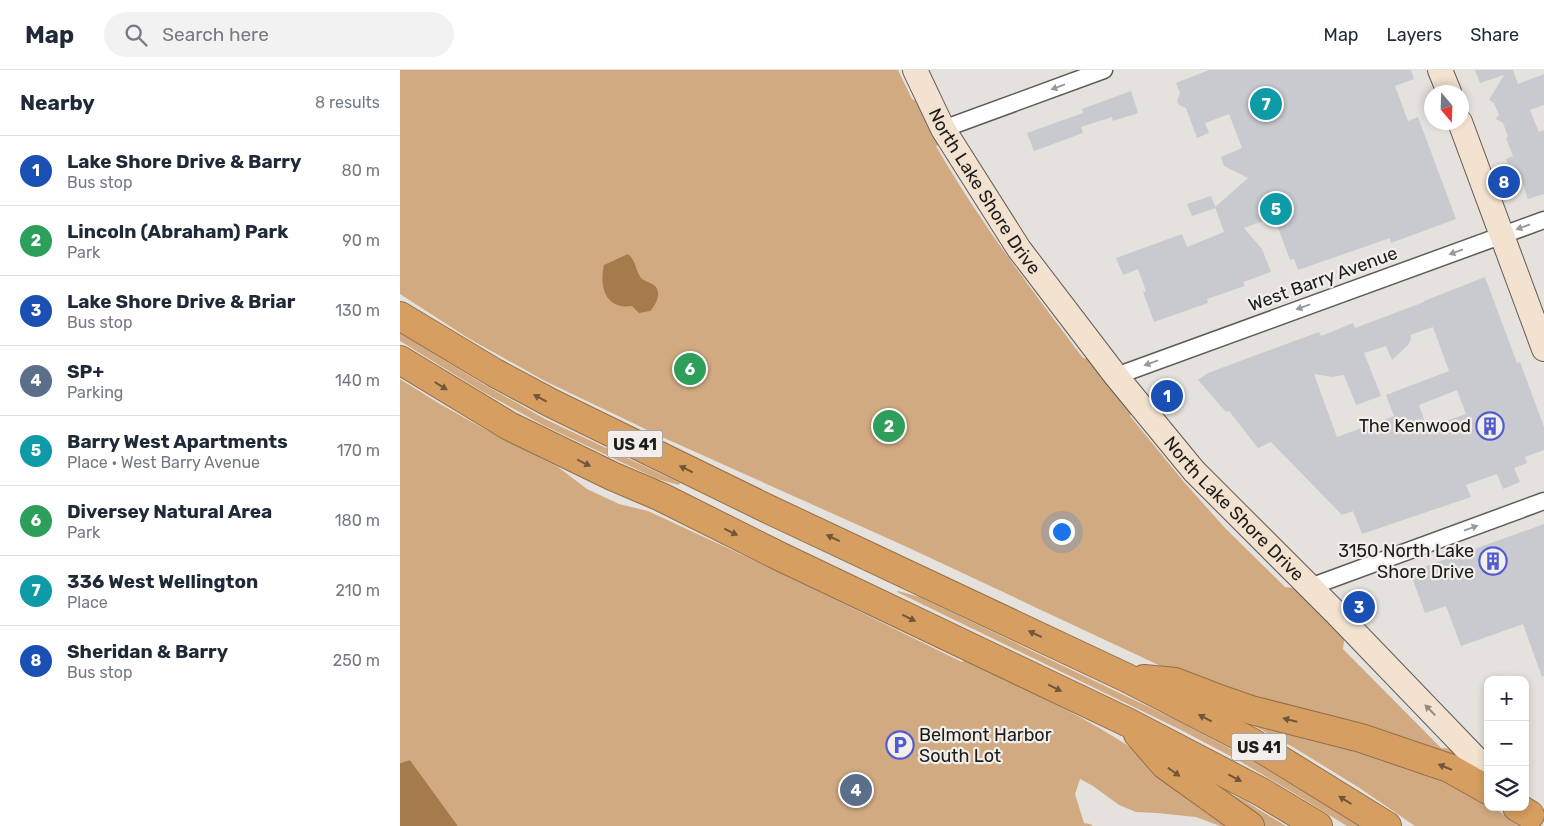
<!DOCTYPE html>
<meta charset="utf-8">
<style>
body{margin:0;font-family:Rubik,sans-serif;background:#f2f2f3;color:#1f2937}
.controls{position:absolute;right:15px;bottom:15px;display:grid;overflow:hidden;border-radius:10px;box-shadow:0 2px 8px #0003}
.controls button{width:45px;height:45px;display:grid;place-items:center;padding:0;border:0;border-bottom:1px solid #e0e1e3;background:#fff;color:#1f2937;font:25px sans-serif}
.compass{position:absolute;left:1024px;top:15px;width:45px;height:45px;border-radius:50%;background:#fff;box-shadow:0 2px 8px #0003;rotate:161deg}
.you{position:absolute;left:661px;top:461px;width:18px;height:18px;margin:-12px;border:4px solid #fff;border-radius:50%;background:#1a73e8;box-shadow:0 0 0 8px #1a73e833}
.badge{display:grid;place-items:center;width:32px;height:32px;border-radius:50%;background:#2563eb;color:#fff;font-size:16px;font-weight:700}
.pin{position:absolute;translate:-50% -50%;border:2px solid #fff;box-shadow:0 1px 5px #0006}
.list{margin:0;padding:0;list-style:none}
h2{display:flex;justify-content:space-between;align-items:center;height:65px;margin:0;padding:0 20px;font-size:21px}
h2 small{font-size:16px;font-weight:400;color:#747a83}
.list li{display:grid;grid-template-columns:32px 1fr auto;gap:15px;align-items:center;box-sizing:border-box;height:70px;padding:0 20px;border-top:1px solid #e0e1e3}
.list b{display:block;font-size:19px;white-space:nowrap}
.list p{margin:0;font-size:16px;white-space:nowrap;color:#747a83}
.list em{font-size:16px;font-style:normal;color:#747a83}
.icon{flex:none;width:28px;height:28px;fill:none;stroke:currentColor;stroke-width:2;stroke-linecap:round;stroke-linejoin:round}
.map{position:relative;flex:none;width:1144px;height:756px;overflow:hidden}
header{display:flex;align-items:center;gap:30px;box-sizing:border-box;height:70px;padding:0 25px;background:#fff;border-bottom:1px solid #e0e1e3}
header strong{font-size:24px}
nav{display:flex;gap:28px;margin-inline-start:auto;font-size:18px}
.search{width:350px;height:45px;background:#f2f2f3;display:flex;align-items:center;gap:12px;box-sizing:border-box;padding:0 18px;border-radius:28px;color:#747a83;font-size:19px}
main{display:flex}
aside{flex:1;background:#fff}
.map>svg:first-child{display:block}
</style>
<header>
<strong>Map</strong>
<div class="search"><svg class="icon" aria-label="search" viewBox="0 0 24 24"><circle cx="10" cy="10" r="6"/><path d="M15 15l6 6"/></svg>Search here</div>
<nav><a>Map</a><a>Layers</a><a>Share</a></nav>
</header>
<main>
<aside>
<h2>Nearby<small>8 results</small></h2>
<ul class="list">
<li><span class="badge" style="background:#1a4fb4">1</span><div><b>Lake Shore Drive &amp; Barry</b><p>Bus stop</p></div><em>80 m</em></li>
<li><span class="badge" style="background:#2e9e5b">2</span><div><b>Lincoln (Abraham) Park</b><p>Park</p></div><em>90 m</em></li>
<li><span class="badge" style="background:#1a4fb4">3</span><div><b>Lake Shore Drive &amp; Briar</b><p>Bus stop</p></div><em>130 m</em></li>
<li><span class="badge" style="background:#5c6f8a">4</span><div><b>SP+</b><p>Parking</p></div><em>140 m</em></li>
<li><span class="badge" style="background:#0f9aa8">5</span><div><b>Barry West Apartments</b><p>Place · West Barry Avenue</p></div><em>170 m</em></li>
<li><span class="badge" style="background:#2e9e5b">6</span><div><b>Diversey Natural Area</b><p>Park</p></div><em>180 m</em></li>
<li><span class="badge" style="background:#0f9aa8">7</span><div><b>336 West Wellington</b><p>Place</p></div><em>210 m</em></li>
<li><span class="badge" style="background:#1a4fb4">8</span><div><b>Sheridan &amp; Barry</b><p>Bus stop</p></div><em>250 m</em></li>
</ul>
</aside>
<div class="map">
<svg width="1144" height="756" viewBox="0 0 1144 756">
<rect width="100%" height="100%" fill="#e5e1dc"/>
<g fill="#d1aa82">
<path d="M 0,0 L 498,0 L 512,29 L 518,32 L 540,74 L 536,76 C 579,151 631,219 683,288 L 690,289 L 733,342 L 730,346 L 784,412 L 825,458 L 885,517 L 901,519 L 945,563 L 943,579 L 1041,678 L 1058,679 L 1080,703 L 767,599 L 507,477 L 262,367 L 145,311 L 68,268 L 0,224 Z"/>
<polygon points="0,263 83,314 145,349 280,413 279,415 257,409 143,355 83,322 0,271"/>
<path d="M 0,309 L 40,334 L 88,361 L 158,397 L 187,419 L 219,434 L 248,441 L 381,503 L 562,592 L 564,590 C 610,612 657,633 701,659 C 749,687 793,723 838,756 L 820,756 L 796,747 L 757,743 L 736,742 L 719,735 L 693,716 L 680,709 L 675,724 L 684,753 L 690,754 L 693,756 L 58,756 L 10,690 L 0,693 Z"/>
<polygon points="498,521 520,527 778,651 863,696 960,756 947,756 887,719 836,689 779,659 497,522"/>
<polygon points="823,639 1044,708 1088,733 1088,737 1094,737 1118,756 1015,756 958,717 893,677"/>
<polygon points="820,719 845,731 886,756 865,756 818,721"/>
</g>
<g fill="#a57b4e">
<path d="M 228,184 C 236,190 235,200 241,208 C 245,212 251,212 255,216 C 262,223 256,235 250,241 L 239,243 L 232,236 C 205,240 199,216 204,195 Z"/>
<polygon points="10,690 58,756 0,756 0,693"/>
</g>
<g fill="#c9cacf" fill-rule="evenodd">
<polygon points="809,0 1011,0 1014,9 995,16 1008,51 1018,47 1056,149 991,173 990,168 898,200 894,189 890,190 874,147 844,158 862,179 871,202 843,212 845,216 807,229 808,233 754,252 743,222 746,221 738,199 723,205 716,188 782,164 787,177 824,162 815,137 848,108 824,96 821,87 842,78 829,44 805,53 809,63 797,68 786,38 779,35 777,31 780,23 776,13"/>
<polygon points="1075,0 1113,0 1118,14 1144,4 1144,35 1130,40 1139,62 1144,60 1144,124 1128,129 1122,111 1115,113 1106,89 1113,86 1106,68 1108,67 1103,53 1096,49 1099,45 1094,33 1089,30 1104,5 1080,13"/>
<polygon points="731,21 738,43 713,51 712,47 681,57 683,63 634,81 627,63 683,43 682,39"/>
<polygon points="811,126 816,138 792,146 787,134"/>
<path d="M 1085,207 L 1117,293 L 1120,292 L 1144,357 L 1144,380 L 1125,387 L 1127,393 L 1114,398 L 1120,412 L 1103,419 L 1097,404 L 1066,415 L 1071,427 L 962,464 L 953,441 L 942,445 L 871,372 L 858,378 L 829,341 L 826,342 L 798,310 L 808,303 L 919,262 L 921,266 L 953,253 L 955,258 L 1024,232 L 1024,231 ZM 1033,257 L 1049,301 L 986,325 L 994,346 L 937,367 L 914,304 L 932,307 L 944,305 L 956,335 L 981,326 L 964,283 L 986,276 L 992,290 L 1008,275 L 1011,269 L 1010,265 ZM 1057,320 L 1066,344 L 1040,353 L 1028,361 L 1019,335 Z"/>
<polygon points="1144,454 1144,606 1142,607 1123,554 1061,576 1046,536 1025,543 1010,502"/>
</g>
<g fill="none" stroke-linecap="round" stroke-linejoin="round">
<g stroke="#5f5b58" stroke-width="19">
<g id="street">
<polyline points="543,59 704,0"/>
<polyline points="716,306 1144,150"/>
<polyline points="910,517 1144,431"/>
</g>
</g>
<g stroke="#5f5b58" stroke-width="26">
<g id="secondary">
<path id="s1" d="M 515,0 L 543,59 L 619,179 L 716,306 L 794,401 L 936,543 L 1088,701"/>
<polyline points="1040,0 1049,22"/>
<polyline points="1060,52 1144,279"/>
</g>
</g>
<g stroke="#957048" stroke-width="30">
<g id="highway">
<polyline points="0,246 95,303 151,333 368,439 727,608 851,672 987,756"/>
<polyline points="0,290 109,356 212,406 261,427 379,486 729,653 863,723 918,756"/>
<polyline points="744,609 775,612 822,630 851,640 961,668 1049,698 1088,720"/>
<polyline points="738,664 765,695 850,756"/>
<polyline points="1117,737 1130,745"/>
</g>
</g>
<use href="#street" stroke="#fff" stroke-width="16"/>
<use href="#secondary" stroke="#f3e2cf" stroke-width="24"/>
<use href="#highway" stroke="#d69e60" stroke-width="28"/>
</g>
<defs><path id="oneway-solid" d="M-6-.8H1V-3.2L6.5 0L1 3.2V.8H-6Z" transform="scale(1.25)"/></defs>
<g fill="#999998">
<use href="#oneway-solid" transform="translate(658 17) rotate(160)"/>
<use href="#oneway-solid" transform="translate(1123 157) rotate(160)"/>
<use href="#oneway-solid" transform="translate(1056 182) rotate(160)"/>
<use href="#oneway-solid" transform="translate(903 237) rotate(160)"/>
<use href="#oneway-solid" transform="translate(751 293) rotate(160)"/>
<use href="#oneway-solid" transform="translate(1071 458) rotate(-20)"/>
</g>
<g fill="#70563a">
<use href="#oneway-solid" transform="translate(41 316) rotate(32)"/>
<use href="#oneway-solid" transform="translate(140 328) rotate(-152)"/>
<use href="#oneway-solid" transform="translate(184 393) rotate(26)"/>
<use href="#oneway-solid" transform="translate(286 399) rotate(-154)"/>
<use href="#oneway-solid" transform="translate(331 462) rotate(26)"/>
<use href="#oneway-solid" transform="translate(433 468) rotate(-155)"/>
<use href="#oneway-solid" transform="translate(509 548) rotate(26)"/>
<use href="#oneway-solid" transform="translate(635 564) rotate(-155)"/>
<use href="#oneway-solid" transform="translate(655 618) rotate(26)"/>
<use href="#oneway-solid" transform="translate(805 648) rotate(-153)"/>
<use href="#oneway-solid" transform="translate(890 650) rotate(-166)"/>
<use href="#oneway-solid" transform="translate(1045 697) rotate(-158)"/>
<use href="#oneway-solid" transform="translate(774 702) rotate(35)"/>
<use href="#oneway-solid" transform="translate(835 708) rotate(28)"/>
<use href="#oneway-solid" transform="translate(945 730) rotate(-148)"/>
</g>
<use fill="#93897e" href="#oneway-solid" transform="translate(1030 640) rotate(-134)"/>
<defs>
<g id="building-ring" transform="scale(1.4375)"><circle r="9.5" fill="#f2eeea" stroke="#505bd1" stroke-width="1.5"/><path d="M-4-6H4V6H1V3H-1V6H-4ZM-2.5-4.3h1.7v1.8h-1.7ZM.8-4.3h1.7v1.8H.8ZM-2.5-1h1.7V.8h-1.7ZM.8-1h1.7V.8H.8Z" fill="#505bd1"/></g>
<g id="parking-ring" transform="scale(1.4375)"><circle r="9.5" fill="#f2eeea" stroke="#505bd1" stroke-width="1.5"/><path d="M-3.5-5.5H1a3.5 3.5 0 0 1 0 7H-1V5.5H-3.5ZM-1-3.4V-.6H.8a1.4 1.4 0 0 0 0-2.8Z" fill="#505bd1"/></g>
</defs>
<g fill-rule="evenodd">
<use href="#building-ring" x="1090" y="356"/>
<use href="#building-ring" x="1093" y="491"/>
<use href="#parking-ring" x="500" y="675"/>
</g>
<g text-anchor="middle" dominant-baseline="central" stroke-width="4.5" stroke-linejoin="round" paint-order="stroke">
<g fill="#f2eeea" stroke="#5d5b58" stroke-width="1">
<rect x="207.5" y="360.5" width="55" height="27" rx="4"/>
<rect x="831.5" y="663.5" width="55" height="27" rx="4"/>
</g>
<g font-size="16" font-weight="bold" fill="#1d1c1a">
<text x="235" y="374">US 41</text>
<text x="859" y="677">US 41</text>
</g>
<g font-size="18" fill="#1d1c1a" stroke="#f2eeea">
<text stroke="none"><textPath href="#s1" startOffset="140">North Lake Shore Drive</textPath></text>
<text transform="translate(923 209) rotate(-20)">West Barry Avenue</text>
<text stroke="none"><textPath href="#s1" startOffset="545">North Lake Shore Drive</textPath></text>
</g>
<g font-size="18" fill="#1d1c1a" stroke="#f2eeea" text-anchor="end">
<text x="1071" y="356">The Kenwood</text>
<text x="1074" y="481">3150 North Lake<tspan x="1074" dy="21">Shore Drive</tspan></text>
<text x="519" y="665" text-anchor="start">Belmont Harbor<tspan x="519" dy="21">South Lot</tspan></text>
</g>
</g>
</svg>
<div class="controls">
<button>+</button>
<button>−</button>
<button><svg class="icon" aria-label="layers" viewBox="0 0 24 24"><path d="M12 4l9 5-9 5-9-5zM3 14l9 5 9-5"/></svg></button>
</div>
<svg class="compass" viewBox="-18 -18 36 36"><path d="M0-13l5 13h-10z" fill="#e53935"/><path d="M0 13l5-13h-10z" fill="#747a83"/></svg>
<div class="you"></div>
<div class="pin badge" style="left:767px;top:326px;background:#1a4fb4">1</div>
<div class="pin badge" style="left:489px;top:356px;background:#2e9e5b">2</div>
<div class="pin badge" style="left:959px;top:537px;background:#1a4fb4">3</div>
<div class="pin badge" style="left:456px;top:720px;background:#5c6f8a">4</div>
<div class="pin badge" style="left:876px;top:139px;background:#0f9aa8">5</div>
<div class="pin badge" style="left:290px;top:299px;background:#2e9e5b">6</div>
<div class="pin badge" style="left:866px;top:34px;background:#0f9aa8">7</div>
<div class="pin badge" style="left:1104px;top:112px;background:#1a4fb4">8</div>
</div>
</main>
